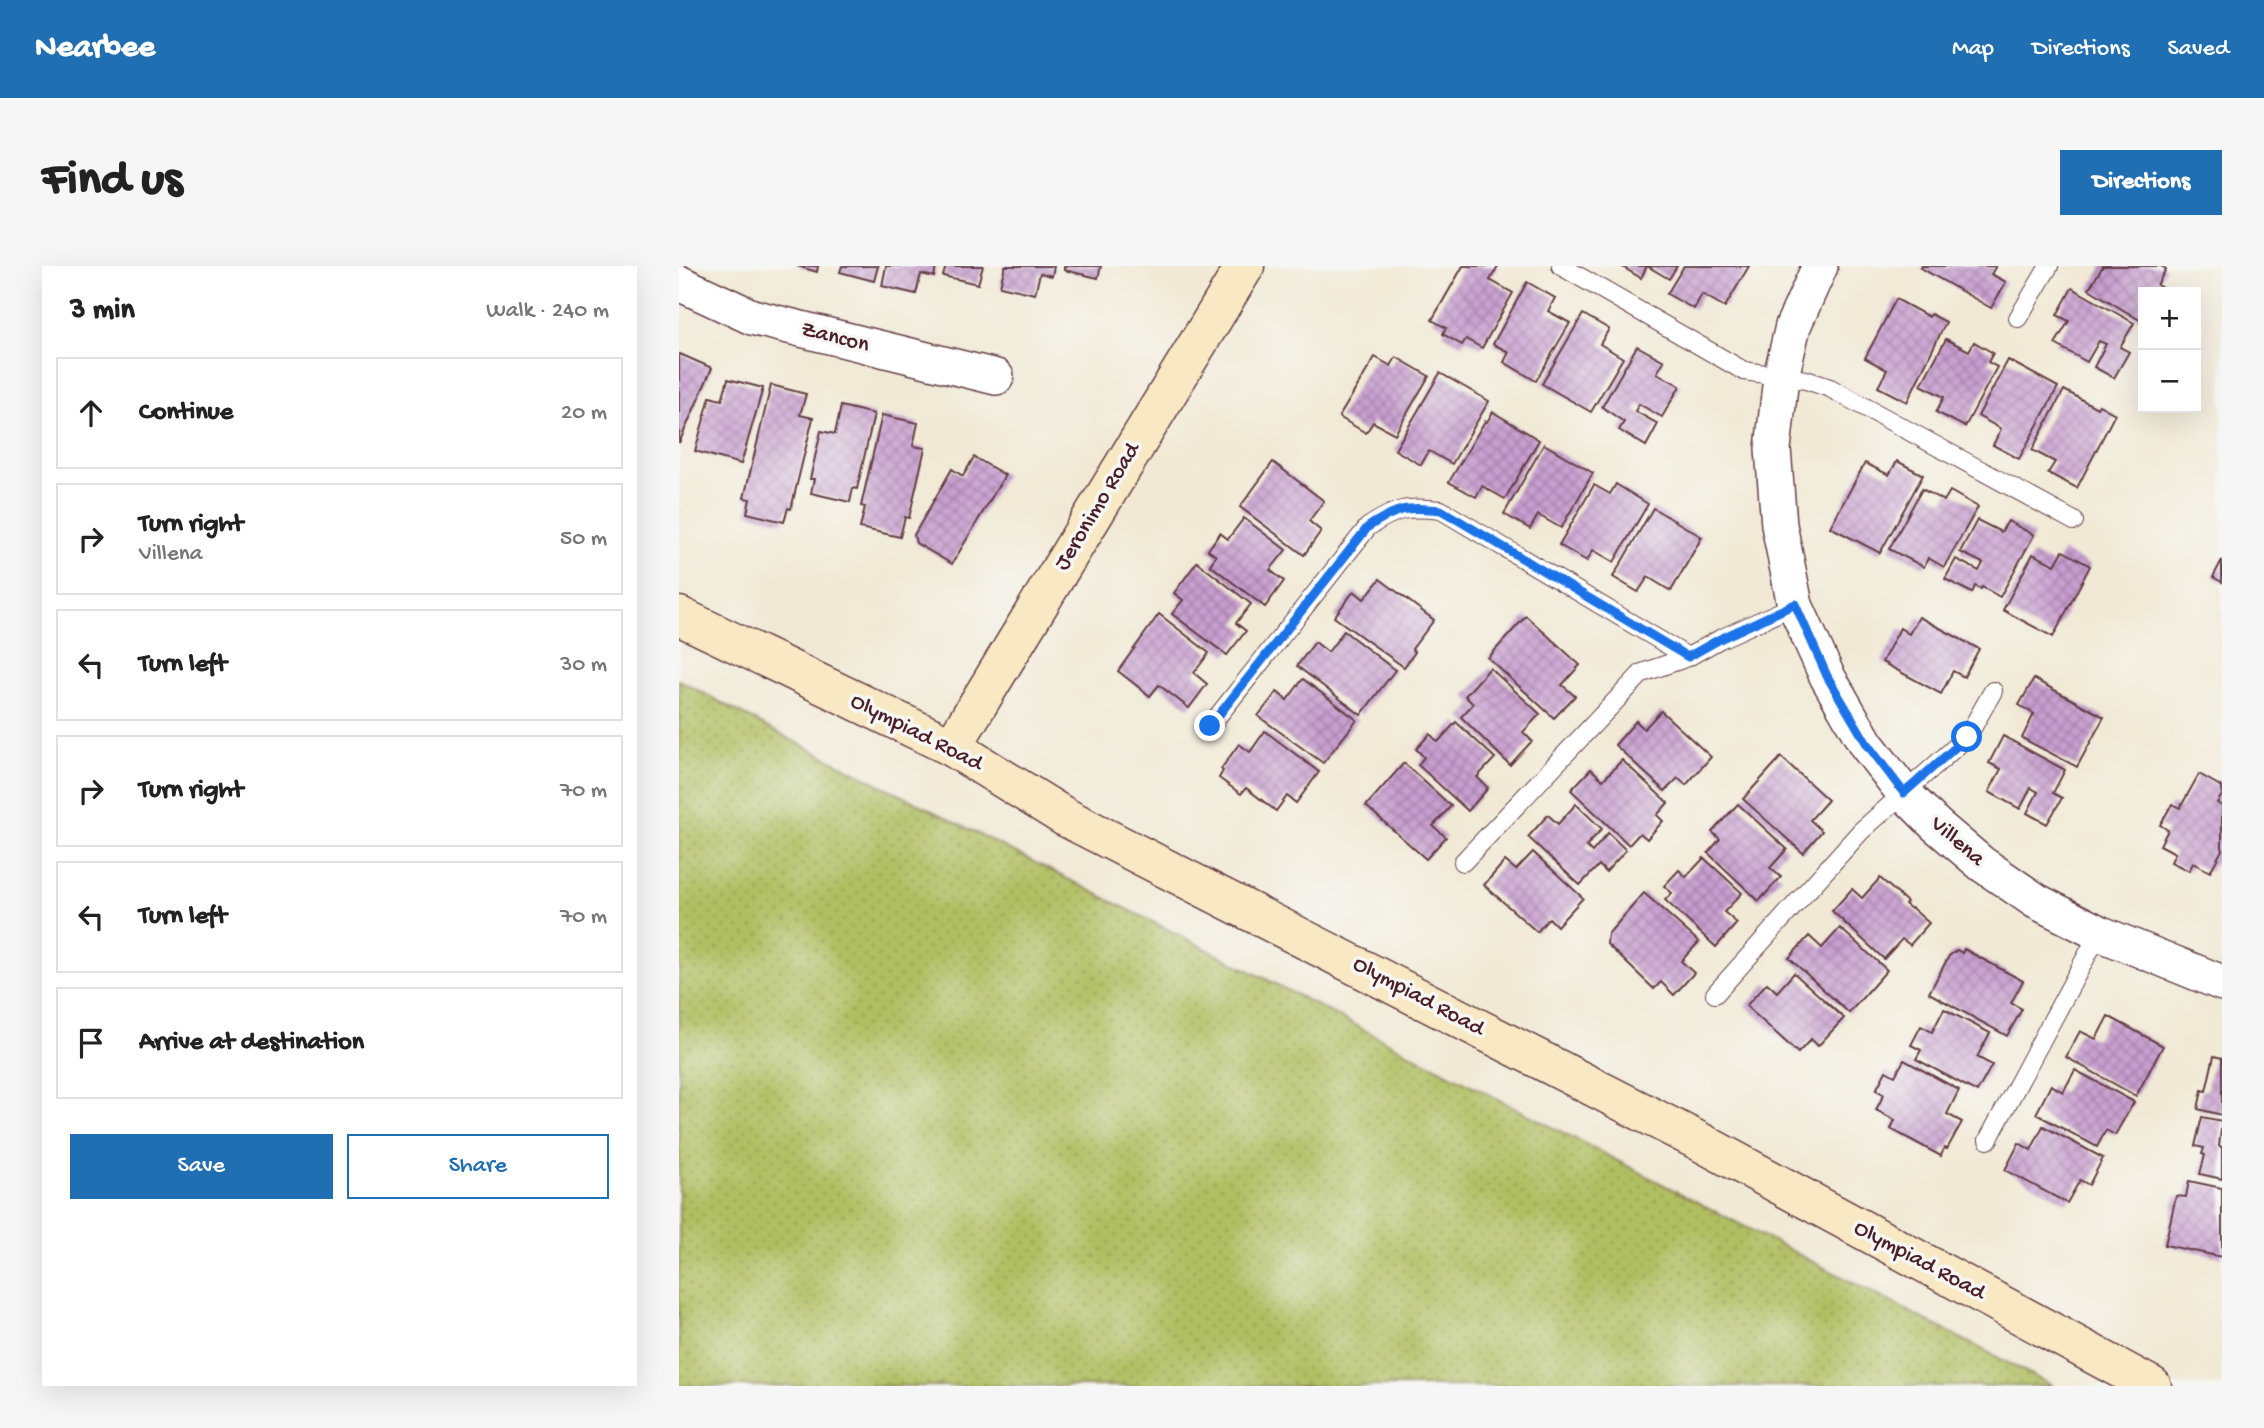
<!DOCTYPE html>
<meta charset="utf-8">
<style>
body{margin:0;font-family:"Gochi Hand",sans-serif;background:#f6f6f6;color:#222}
.controls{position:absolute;right:21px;top:21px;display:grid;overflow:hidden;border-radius:0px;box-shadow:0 7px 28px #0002}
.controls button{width:63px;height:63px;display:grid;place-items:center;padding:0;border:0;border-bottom:2px solid #e0e0e0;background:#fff;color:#222;font:35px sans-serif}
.stop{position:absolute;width:21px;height:21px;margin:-16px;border:5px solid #1a73e8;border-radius:50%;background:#fff}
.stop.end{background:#1a73e8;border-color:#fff;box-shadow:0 2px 7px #0008}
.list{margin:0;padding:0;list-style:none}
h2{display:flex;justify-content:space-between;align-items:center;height:91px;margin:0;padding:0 28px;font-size:30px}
h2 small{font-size:23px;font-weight:400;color:#767676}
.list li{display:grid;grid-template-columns:46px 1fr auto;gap:21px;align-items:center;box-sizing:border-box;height:112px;margin:0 14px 14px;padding:0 14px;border:2px solid #e0e0e0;border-radius:0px}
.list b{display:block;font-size:26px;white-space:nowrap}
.list p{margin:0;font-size:23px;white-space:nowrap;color:#767676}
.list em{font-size:23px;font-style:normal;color:#767676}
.actions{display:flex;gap:14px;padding:21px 28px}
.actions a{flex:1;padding:16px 0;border:2px solid #1f6fb2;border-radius:0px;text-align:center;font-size:24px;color:#1f6fb2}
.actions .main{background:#1f6fb2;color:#fff}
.icon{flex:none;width:38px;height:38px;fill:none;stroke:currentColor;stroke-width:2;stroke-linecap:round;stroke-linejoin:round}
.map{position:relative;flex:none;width:1543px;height:1120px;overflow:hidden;border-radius:0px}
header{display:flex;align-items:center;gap:42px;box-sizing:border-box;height:98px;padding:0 35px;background:#1f6fb2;color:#fff}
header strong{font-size:33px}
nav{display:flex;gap:38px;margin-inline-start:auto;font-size:24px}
.intro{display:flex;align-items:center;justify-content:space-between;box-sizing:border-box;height:168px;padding:0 42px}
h1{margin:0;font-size:49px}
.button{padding:18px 32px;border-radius:0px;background:#1f6fb2;color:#fff;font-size:24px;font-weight:700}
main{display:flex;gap:42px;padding:0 42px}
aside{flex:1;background:#fff;border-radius:0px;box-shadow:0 7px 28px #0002}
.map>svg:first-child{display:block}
</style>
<header>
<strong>Nearbee</strong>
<nav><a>Map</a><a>Directions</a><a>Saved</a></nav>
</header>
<div class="intro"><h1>Find us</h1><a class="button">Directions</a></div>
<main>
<aside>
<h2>3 min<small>Walk · 240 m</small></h2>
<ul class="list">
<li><svg class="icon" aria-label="ahead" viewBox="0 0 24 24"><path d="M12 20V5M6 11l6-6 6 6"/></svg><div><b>Continue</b></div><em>20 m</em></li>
<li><svg class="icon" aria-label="right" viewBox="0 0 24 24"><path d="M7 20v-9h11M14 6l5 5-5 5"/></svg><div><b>Turn right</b><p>Villena</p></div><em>50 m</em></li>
<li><svg class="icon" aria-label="left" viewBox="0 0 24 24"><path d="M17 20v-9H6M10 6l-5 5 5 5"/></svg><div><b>Turn left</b></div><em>30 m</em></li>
<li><svg class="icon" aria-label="right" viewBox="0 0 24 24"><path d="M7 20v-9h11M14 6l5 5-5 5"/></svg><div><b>Turn right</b></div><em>70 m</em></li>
<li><svg class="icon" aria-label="left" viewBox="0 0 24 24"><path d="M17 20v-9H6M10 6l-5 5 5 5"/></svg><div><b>Turn left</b></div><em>70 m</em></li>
<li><svg class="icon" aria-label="arrive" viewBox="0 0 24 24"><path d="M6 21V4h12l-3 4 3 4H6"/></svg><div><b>Arrive at destination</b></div></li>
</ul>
<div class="actions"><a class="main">Save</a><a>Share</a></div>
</aside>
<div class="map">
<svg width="1543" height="1120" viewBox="0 0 1543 1120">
<defs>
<pattern id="park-dots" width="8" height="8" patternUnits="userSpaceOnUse" patternTransform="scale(1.75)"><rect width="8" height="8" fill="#b0bf62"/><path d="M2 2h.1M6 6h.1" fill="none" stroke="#919b51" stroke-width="1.8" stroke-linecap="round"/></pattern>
<pattern id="building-cross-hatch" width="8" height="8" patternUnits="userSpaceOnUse" patternTransform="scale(1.75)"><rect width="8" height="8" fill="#c89fd0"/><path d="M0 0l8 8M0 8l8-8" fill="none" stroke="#a481a9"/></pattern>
</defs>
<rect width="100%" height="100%" fill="#f6f6f2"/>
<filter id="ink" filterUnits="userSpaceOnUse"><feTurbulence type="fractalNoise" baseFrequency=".0143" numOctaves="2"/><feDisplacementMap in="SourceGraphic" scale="14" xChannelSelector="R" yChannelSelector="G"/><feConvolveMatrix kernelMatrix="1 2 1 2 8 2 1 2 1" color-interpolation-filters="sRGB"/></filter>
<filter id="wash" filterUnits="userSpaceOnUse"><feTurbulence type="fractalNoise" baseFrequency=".00686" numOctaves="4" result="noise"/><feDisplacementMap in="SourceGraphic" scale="28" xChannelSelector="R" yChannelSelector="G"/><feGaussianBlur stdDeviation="1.57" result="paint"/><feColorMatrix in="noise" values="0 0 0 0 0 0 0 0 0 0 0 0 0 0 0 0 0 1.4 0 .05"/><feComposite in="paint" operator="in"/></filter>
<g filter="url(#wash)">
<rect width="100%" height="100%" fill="#f1e9d5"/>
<polygon fill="url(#park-dots)" stroke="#7d6f46" stroke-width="2" points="0,414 97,466 583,711 1374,1120 0,1120"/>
<g id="blocks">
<g fill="url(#building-cross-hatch)">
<polygon points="118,0 139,0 138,6"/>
<polygon points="163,0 199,0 195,15 161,6"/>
<polygon points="207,0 257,0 255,11 242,8 237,28 203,20"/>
<polygon points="267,0 304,0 299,18 264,10"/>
<polygon points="326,0 375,0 373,10 361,7 356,28 321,20"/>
<polygon points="385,0 422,0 419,12 385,4"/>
<polygon points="784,0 819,0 811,14 834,27 803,82 787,73 783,79 764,68 767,62 753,54"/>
<polygon points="942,0 998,0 990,13 968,0 962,12"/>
<polygon points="1005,0 1070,0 1046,41 1023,28 1015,43 988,28"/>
<polygon points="1243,0 1317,0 1312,8 1327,16 1312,42 1242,2"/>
<polygon points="1424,0 1482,0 1487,3 1478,19 1489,26 1464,26 1464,56 1410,23"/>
<polygon points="848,16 876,32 869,45 891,57 857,115 825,96 830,86 814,78"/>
<polygon points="1393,22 1455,57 1441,81 1450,86 1435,112 1415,101 1427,78 1420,75 1408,96 1376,78 1390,55 1378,49"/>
<polygon points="1217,33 1250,51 1252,48 1267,56 1228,136 1199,121 1208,104 1186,92"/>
<polygon points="904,48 930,63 921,78 944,92 912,146 863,118"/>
<polygon points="1267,73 1290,85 1295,76 1314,87 1309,96 1318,101 1286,161 1257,146 1265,131 1242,119"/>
<polygon points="958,80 985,95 978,107 1001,120 983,151 960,138 956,145 979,158 967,180 940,164 945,156 923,141"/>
<polygon points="1,88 33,102 0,177 0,90"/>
<polygon points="696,91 712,100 717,91 750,110 716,168 694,156 687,167 660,151"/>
<polygon points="1329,94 1379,121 1340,193 1314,179 1322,163 1299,150"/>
<polygon points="761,107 810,135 773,198 750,185 742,199 716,184"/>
<polygon points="49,113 84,122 62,198 16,185 31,131 43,134"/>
<polygon points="92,119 127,128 121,149 134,152 112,243 109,242 105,256 68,247 71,233 65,232"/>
<polygon points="1385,124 1418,142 1420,139 1436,148 1398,222 1369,207 1376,196 1353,184"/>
<polygon points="162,140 195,148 178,223 174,222 171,236 132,227 135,213 131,213 142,165 156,168"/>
<polygon points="814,146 860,174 826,233 803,220 797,231 770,216 806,155 808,156"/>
<polygon points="203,149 239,157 234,180 246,182 230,252 226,251 221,271 181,262 186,241 182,240"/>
<polygon points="865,178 914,207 882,262 859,249 851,263 825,248"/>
<polygon points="295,191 326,209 273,298 237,277 235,269 273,203 284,210"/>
<polygon points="1218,195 1244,209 1201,287 1151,261 1186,197 1210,209"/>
<polygon points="594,196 645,235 630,255 642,265 625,289 561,241"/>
<polygon points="937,218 969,238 935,296 914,284 908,295 880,279 915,219 931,228"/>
<polygon points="1243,223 1265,235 1271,225 1299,241 1265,301 1249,292 1245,301 1210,283"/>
<polygon points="974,242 1023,271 992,325 969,311 959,326 934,311"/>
<polygon points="565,252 607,284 591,304 605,315 586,341 531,299 537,290 529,284 541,267 549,273"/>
<polygon points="1298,254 1322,266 1329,255 1355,269 1321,331 1303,321 1302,323 1296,320 1293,327 1266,313 1277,293 1300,305 1304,297 1281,286"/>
<polygon points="1384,285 1411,300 1374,371 1324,344 1354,288 1376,299"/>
<polygon points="1543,294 1543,316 1534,311"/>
<polygon points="518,296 572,338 557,357 567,365 548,389 493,348 504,334 495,327"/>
<polygon points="701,313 755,354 733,383 736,386 725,401 655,351 675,325 685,333"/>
<polygon points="480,348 530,387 515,407 528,418 510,442 480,419 471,430 439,405"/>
<polygon points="847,350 901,399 883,419 896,430 875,452 809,392"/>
<polygon points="1240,351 1300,383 1285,411 1274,405 1262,428 1203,396 1221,362 1230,368"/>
<polygon points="665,365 716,404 682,449 618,400 636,376 649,386"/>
<polygon points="811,402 861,448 844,466 853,475 831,499 782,451 794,438 786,430"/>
<polygon points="624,413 678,454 644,497 579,450 598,426 608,434"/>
<polygon points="1355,413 1425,451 1398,501 1343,472 1355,448 1340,439"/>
<polygon points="982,445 1032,491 1007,519 999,512 986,525 936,479 957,455 965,463"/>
<polygon points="777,456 816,492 798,511 809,522 789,545 739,499 745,491 737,483 751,468 759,476"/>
<polygon points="586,465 640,506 617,537 608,530 597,545 567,522 562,528 540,512 544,505 542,503 560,478 571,486"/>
<polygon points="1324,470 1386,504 1374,527 1383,532 1368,558 1348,547 1359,526 1352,522 1341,543 1310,526 1322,503 1310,497"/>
<polygon points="1102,491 1149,534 1131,554 1143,565 1124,587 1064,533"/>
<polygon points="943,494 989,537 978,549 984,555 968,573 961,567 950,579 892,524 912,503 924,514"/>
<polygon points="725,497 772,540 754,560 767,571 747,593 687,540"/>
<polygon points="1520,508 1543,521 1543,529 1538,537 1543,540 1543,584 1531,606 1514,597 1510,605 1492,596 1496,587 1481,579 1489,564 1481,559 1493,538 1501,542"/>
<polygon points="897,538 923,563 907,580 913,586 929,567 947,584 927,606 920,599 901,619 849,571 869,549 879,558"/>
<polygon points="1059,538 1108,583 1091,602 1102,611 1080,635 1029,587 1041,573 1033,566"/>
<polygon points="854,586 904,632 878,660 870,652 858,666 805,619 826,595 837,604"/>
<polygon points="1025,592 1063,627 1045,646 1058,657 1037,681 986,634 993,627 985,620 1000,604 1007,611"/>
<polygon points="1201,612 1228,636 1226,638 1232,643 1233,642 1250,657 1231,679 1223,673 1205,693 1153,645 1173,623 1183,632"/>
<polygon points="965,627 1020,676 1002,695 1015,707 995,729 982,716 975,723 928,678 929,668"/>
<polygon points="1161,662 1208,704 1170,747 1110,692 1130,670 1143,682"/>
<polygon points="1285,683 1344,715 1332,737 1343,743 1328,770 1250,727 1270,690 1278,684 1283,687"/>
<polygon points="1115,707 1165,752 1139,780 1132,773 1119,787 1067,740 1088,717 1098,726"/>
<polygon points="1265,743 1311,767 1298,791 1313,799 1298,826 1237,793 1242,784 1232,779 1242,760 1253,766"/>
<polygon points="1429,750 1484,780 1457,830 1387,791 1401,765 1417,773"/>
<polygon points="1535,790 1543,792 1543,849 1519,843 1523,824 1527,825"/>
<polygon points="1225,794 1280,824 1268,848 1283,856 1268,883 1265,882 1262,890 1212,863 1216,854 1197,844 1205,828 1197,824 1207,805 1216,810"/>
<polygon points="1396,804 1455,836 1436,869 1427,864 1418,881 1357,848 1372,819 1384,826"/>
<polygon points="1523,851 1543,855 1540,880 1543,881 1543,913 1521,908 1526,889 1523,888 1525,882 1516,880"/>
<polygon points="1364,860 1424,892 1410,919 1401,914 1388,937 1326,904 1340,877 1352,884"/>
<polygon points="1510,915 1543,922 1543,991 1486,979 1497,930 1507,931"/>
</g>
</g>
</g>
<g filter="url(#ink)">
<use href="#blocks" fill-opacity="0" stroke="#633d44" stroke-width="2"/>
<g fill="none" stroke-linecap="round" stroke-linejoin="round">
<g stroke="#633d44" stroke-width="20">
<g id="service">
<polyline points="882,0 1065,105 1127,114 1151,122 1395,255"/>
<polyline points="1339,52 1370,0"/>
<path d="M 531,460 L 689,261 C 718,242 727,240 762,244 L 1009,391"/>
<polyline points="784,596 963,407 1009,391 1041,373 1116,339"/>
<polyline points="1036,728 1182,565 1288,471 1314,425"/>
<polyline points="1309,874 1420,667"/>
</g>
</g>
<g stroke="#633d44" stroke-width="38">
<g id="minor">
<polyline points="1141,0 1114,60 1102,111 1094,183 1100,259 1116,339 1148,410 1187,478 1225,527 1257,559 1303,598 1357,635 1420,667 1543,717"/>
<polyline points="0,17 73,51 317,111"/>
</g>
</g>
<g stroke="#633d44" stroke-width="41">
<g id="secondary">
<polyline points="0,350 273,481 386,551 1014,872 1473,1120"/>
<polyline points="273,481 566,0"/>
</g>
</g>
<use href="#service" stroke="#fff" stroke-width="18"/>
<use href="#minor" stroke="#fff" stroke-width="35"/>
<use href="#secondary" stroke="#f8e8c3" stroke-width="38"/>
</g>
</g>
<g fill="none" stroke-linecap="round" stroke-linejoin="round" filter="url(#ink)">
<path stroke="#1a73e8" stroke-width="9" d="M 531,460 L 689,261 C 718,242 727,240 762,244 L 1009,391 L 1041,373 L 1116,338 L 1148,410 L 1188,478 L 1225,527 L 1288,471"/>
</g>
<g text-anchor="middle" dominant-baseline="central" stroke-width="7" stroke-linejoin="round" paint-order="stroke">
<g font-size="23" fill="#4a1f2b" stroke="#f6f6f2">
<text transform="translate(156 72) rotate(14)">Zancon</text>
<text transform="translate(419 241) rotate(-59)">Jeronimo Road</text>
<text transform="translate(237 467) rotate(27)">Olympiad Road</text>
<text transform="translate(1278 576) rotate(41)">Villena</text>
<text transform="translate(739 731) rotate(28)">Olympiad Road</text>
<text transform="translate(1240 995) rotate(28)">Olympiad Road</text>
</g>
</g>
</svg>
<div class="controls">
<button>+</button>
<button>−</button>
</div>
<div class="stop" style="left:1288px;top:471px"></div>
<div class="stop end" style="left:531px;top:460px"></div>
</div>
</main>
